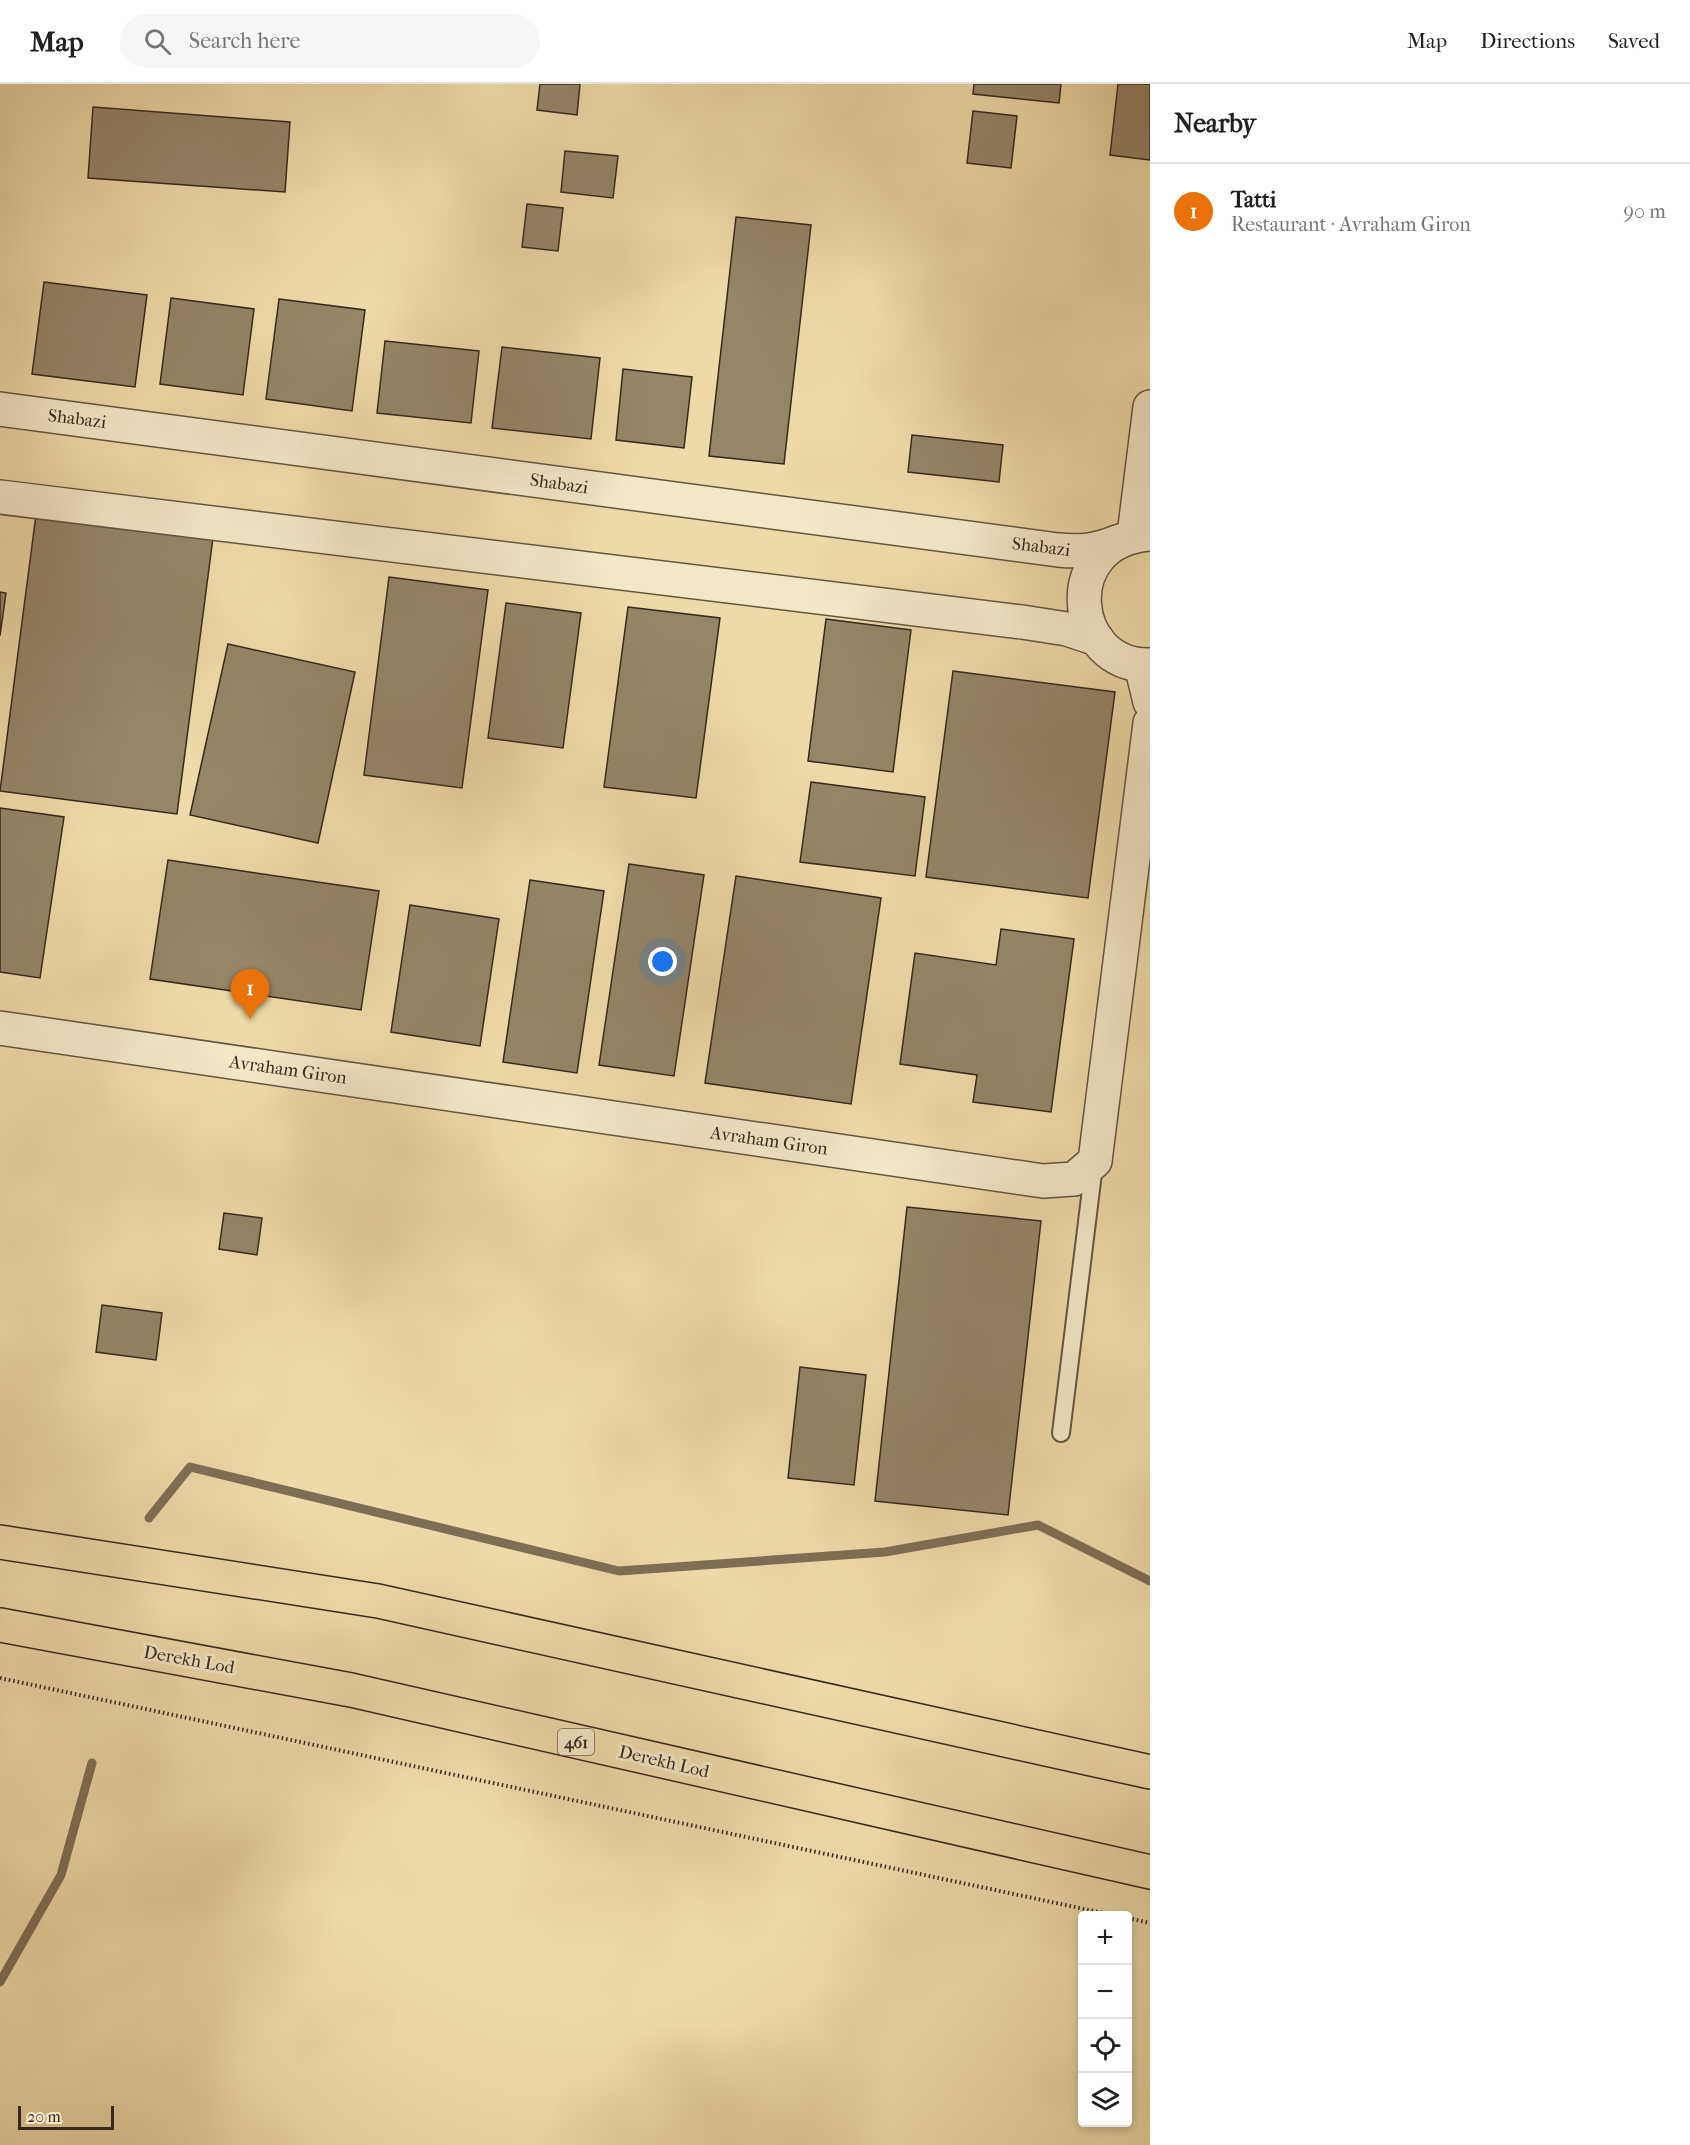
<!DOCTYPE html>
<meta charset="utf-8">
<style>
body{margin:0;font-family:"IM FELL French Canon",serif;background:#f6f6f6;color:#202124}
.controls{position:absolute;right:18px;bottom:18px;display:grid;overflow:hidden;border-radius:6px;box-shadow:0 3px 9px #0003}
.controls button{width:54px;height:54px;display:grid;place-items:center;padding:0;border:0;border-bottom:2px solid #e0e0e0;background:#fff;color:#202124;font:30px sans-serif}
.scale{position:absolute;left:18px;bottom:15px;width:96px;box-sizing:border-box;padding-left:6px;border:3px solid #342921;border-top:0;font-size:16px;line-height:21px;white-space:nowrap;color:#342921;-webkit-text-stroke:4px #f3e8c6;paint-order:stroke}
.you{position:absolute;left:663px;top:878px;width:21px;height:21px;margin:-15px;border:4px solid #fff;border-radius:50%;background:#1a73e8;box-shadow:0 0 0 9px #1a73e833}
.badge{display:grid;place-items:center;width:39px;height:39px;border-radius:50%;background:#2563eb;color:#fff;font-size:20px;font-weight:700}
.pin{position:absolute;translate:-50% -50px;filter:drop-shadow(0 2px 3px #0008)}
.pin::after{content:'';position:absolute;top:32px;width:21px;height:18px;background:inherit;clip-path:polygon(0 0,100% 0,50% 100%)}
.list{margin:0;padding:0;list-style:none}
h2{display:flex;justify-content:space-between;align-items:center;height:78px;margin:0;padding:0 24px;font-size:26px}
h2 small{font-size:20px;font-weight:400;color:#757577}
.list li{display:grid;grid-template-columns:39px 1fr auto;gap:18px;align-items:center;box-sizing:border-box;height:96px;padding:0 24px;border-top:2px solid #e0e0e0}
.list b{display:block;font-size:22px;white-space:nowrap}
.list p{margin:0;font-size:20px;white-space:nowrap;color:#757577}
.list em{font-size:20px;font-style:normal;color:#757577}
.icon{flex:none;width:33px;height:33px;fill:none;stroke:currentColor;stroke-width:2;stroke-linecap:round;stroke-linejoin:round}
.map{position:relative;flex:none;width:1150px;height:2061px;overflow:hidden}
header{display:flex;align-items:center;gap:36px;box-sizing:border-box;height:84px;padding:0 30px;background:#fff;border-bottom:2px solid #e0e0e0}
header strong{font-size:28px}
nav{display:flex;gap:33px;margin-inline-start:auto;font-size:21px}
.search{width:420px;height:54px;background:#f6f6f6;display:flex;align-items:center;gap:15px;box-sizing:border-box;padding:0 21px;border-radius:33px;color:#757577;font-size:22px}
main{display:flex}
aside{flex:1;background:#fff}
.map>svg:first-child{display:block}
</style>
<header>
<strong>Map</strong>
<div class="search"><svg class="icon" aria-label="search" viewBox="0 0 24 24"><circle cx="10" cy="10" r="6"/><path d="M15 15l6 6"/></svg>Search here</div>
<nav><a>Map</a><a>Directions</a><a>Saved</a></nav>
</header>
<main>
<div class="map">
<svg width="1150" height="2061" viewBox="0 0 1150 2061">
<rect width="100%" height="100%" fill="#eddba7"/>
<filter id="stains"><feTurbulence type="fractalNoise" baseFrequency=".00333" numOctaves="4"/><feColorMatrix values="0 0 0 0 .2 0 0 0 0 .09 0 0 0 0 .02 0 0 0 .5 -.17"/></filter>
<radialGradient id="worn" r=".72"><stop offset=".6" stop-color="#630" stop-opacity="0"/><stop offset="1" stop-color="#630" stop-opacity=".3"/></radialGradient>
<g fill="none" stroke-linecap="round" stroke-linejoin="round">
<g stroke="#7d6f56" stroke-width="9">
<polyline points="149,1434 190,1383 619,1487 885,1468 1038,1441 1150,1497"/>
<polyline points="0,1898 61,1791 92,1679"/>
</g>
</g>
<g fill="#948667" stroke="#342921" stroke-width="1.5">
<polygon points="540,0 580,0 577,31 537,26"/>
<polygon points="974,0 1061,0 1059,19 973,10"/>
<polygon points="1118,0 1150,0 1150,76 1110,71"/>
<polygon points="93,23 290,38 285,108 88,94"/>
<polygon points="973,27 1017,32 1011,84 967,79"/>
<polygon points="565,67 618,72 613,114 561,108"/>
<polygon points="527,120 563,124 558,167 522,163"/>
<polygon points="736,133 811,141 784,380 709,372"/>
<polygon points="44,198 147,211 135,303 32,290"/>
<polygon points="171,214 254,225 243,311 160,300"/>
<polygon points="279,215 365,226 352,327 266,315"/>
<polygon points="385,257 479,267 471,339 377,329"/>
<polygon points="502,263 600,274 591,355 492,344"/>
<polygon points="623,285 692,293 684,364 616,356"/>
<polygon points="912,351 1003,361 999,398 908,388"/>
<polygon points="37,423 214,446 177,730 0,707"/>
<polygon points="389,493 488,506 462,704 364,691"/>
<polygon points="0,508 6,509 0,552"/>
<polygon points="506,519 581,529 563,664 488,654"/>
<polygon points="628,523 720,534 696,714 604,703"/>
<polygon points="826,535 911,546 893,688 808,677"/>
<polygon points="228,560 355,588 318,759 190,731"/>
<polygon points="953,587 1115,608 1088,814 926,793"/>
<polygon points="811,698 925,713 915,792 800,778"/>
<polygon points="0,724 64,733 40,894 0,888"/>
<polygon points="168,776 379,807 361,926 150,895"/>
<polygon points="629,780 704,791 674,992 599,981"/>
<polygon points="736,792 881,814 851,1020 705,999"/>
<polygon points="530,796 604,807 577,989 503,978"/>
<polygon points="410,821 499,835 480,962 391,948"/>
<polygon points="1001,845 1074,855 1051,1028 973,1018 977,991 900,980 915,869 996,881"/>
<polygon points="907,1123 1041,1137 1008,1431 875,1417"/>
<polygon points="224,1129 262,1134 257,1171 219,1165"/>
<polygon points="102,1221 162,1229 156,1276 96,1268"/>
<polygon points="800,1283 866,1291 854,1401 788,1394"/>
</g>
<g fill="none" stroke-linecap="round" stroke-linejoin="round">
<g stroke="#625642" stroke-width="20">
<polyline id="service" points="1061,1349 1094,1081"/>
</g>
<g stroke="#625642" stroke-width="36">
<g id="minor">
<polyline points="1141,581 1150,618"/>
<polyline points="0,944 1043,1097 1074,1095 1095,1077 1150,639"/>
</g>
</g>
<g stroke="#625642" stroke-width="36">
<g id="tertiary">
<path d="M 0,325 L 1058,466 C 1081,468 1095,467 1117,458"/>
<polyline points="0,413 1022,538 1067,545 1097,555"/>
<path d="M 1150,450 C 1055,457 1070,584 1150,581"/>
<polyline points="1134,451 1150,323"/>
</g>
</g>
<g stroke="#342921" stroke-width="36">
<g id="primary">
<polyline points="0,1458 378,1517 1150,1688"/>
<polyline points="0,1541 351,1606 1150,1788"/>
</g>
</g>
<g stroke="#342921" stroke-width="4" stroke-dasharray="1.5 3" stroke-linecap="butt">
<polyline points="0,1594 1117,1832"/>
<polyline points="1128,1834 1150,1839"/>
</g>
<use href="#service" stroke="#f3e8c6" stroke-width="16"/>
<use href="#minor" stroke="#f3e8c6" stroke-width="33"/>
<use href="#tertiary" stroke="#f3e8c6" stroke-width="33"/>
<use href="#primary" stroke="#eddba7" stroke-width="33"/>
</g>
<g text-anchor="middle" dominant-baseline="central" stroke-width="6" stroke-linejoin="round" paint-order="stroke">
<rect fill="#f3e8c6" stroke="#6d6252" stroke-width="1.5" x="558" y="1645" width="36" height="26" rx="4.5"/>
<g font-size="16" font-weight="bold" fill="#342921">
<text x="576" y="1658">461</text>
</g>
<g font-size="18" fill="#342921" stroke="#f3e8c6">
<text transform="translate(77 335) rotate(7)">Shabazi</text>
<text transform="translate(559 400) rotate(8)">Shabazi</text>
<text transform="translate(1041 463) rotate(7)">Shabazi</text>
<text transform="translate(288 986) rotate(8)">Avraham Giron</text>
<text transform="translate(769 1057) rotate(8)">Avraham Giron</text>
<text transform="translate(189 1576) rotate(10)">Derekh Lod</text>
<text transform="translate(664 1678) rotate(13)">Derekh Lod</text>
</g>
</g>
<rect width="100%" height="100%" filter="url(#stains)"/>
<rect width="100%" height="100%" fill="url(#worn)"/>
</svg>
<div class="controls">
<button>+</button>
<button>−</button>
<button><svg class="icon" aria-label="locate" viewBox="0 0 24 24"><circle cx="12" cy="12" r="6"/><path d="M12 2v4M12 18v4M2 12h4M18 12h4"/></svg></button>
<button><svg class="icon" aria-label="layers" viewBox="0 0 24 24"><path d="M12 4l9 5-9 5-9-5zM3 14l9 5 9-5"/></svg></button>
</div>
<div class="scale">20 m</div>
<div class="you"></div>
<div class="pin badge" style="left:250px;top:935px;background:#e8710a">1</div>
</div>
<aside>
<h2>Nearby<small></small></h2>
<ul class="list">
<li><span class="badge" style="background:#e8710a">1</span><div><b>Tatti</b><p>Restaurant · Avraham Giron</p></div><em>90 m</em></li>
</ul>
</aside>
</main>
